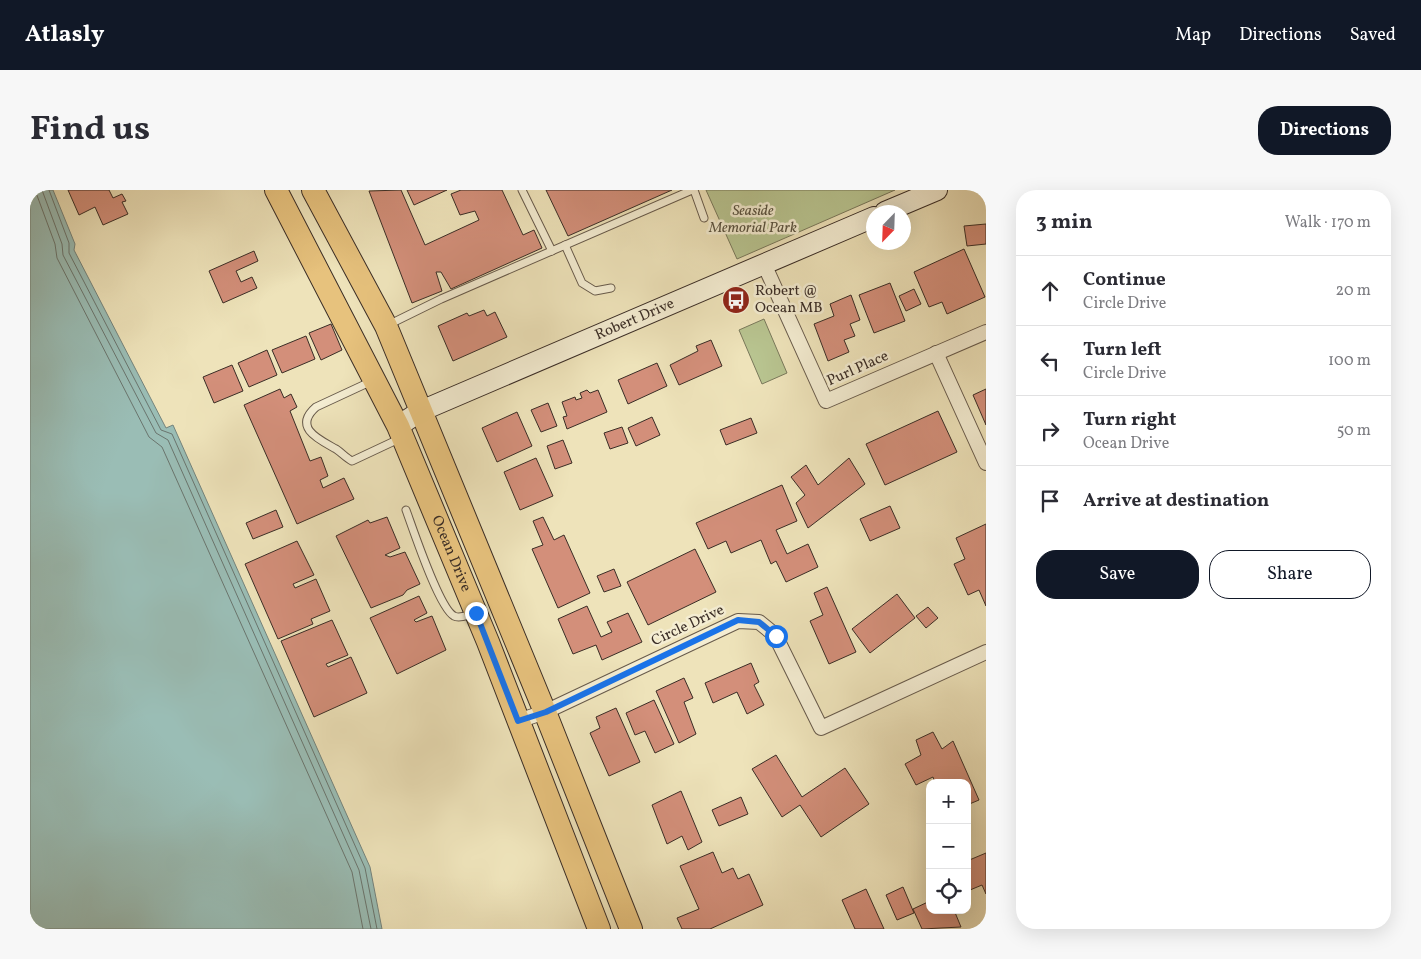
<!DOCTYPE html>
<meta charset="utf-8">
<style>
body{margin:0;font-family:Vollkorn,serif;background:#f7f7f7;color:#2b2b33}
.controls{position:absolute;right:15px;bottom:15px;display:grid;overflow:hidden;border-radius:10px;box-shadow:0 5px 20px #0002}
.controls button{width:45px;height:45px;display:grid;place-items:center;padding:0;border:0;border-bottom:1px solid #e1e1e2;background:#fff;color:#2b2b33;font:25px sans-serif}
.compass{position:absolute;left:836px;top:15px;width:45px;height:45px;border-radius:50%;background:#fff;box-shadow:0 5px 20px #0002;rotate:203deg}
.stop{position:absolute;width:15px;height:15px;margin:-11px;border:4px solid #1a73e8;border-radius:50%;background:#fff}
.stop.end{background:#1a73e8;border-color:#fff;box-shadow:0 1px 5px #0008}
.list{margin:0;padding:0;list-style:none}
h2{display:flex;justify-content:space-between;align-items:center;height:65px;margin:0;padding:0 20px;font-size:21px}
h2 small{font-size:16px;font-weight:400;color:#7c7c81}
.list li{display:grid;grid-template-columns:32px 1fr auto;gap:15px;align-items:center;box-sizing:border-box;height:70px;padding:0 20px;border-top:1px solid #e1e1e2}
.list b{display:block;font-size:19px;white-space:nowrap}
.list p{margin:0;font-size:16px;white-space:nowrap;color:#7c7c81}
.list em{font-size:16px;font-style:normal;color:#7c7c81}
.actions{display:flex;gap:10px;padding:15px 20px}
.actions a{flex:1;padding:11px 0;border:1px solid #111827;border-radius:20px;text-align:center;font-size:18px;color:#111827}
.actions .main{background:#111827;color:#fff}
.icon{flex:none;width:28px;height:28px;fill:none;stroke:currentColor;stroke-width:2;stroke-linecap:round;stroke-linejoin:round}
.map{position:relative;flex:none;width:956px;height:739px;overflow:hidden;border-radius:20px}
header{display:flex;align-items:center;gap:30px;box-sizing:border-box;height:70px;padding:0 25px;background:#111827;color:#fff}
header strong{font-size:24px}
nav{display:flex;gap:28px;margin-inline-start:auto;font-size:18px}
.intro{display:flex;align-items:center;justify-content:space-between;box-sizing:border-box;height:120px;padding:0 30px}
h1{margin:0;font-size:35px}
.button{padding:12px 22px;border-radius:20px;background:#111827;color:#fff;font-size:18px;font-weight:700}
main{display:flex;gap:30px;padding:0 30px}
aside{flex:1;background:#fff;border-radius:20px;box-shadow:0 5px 20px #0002}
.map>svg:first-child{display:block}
</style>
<header>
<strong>Atlasly</strong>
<nav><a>Map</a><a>Directions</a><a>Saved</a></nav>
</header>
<div class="intro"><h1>Find us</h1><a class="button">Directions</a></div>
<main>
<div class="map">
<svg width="956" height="739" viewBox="0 0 956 739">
<rect width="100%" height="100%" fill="#eee3ba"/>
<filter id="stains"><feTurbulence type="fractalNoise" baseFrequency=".004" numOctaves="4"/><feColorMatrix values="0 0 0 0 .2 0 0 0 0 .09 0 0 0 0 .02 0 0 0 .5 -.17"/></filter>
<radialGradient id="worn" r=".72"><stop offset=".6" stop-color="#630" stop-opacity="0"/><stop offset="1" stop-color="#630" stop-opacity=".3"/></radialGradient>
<g fill="#b8c490" stroke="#79785b">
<polygon points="676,0 865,0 707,69"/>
<polygon points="734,129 757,183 732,194 709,140"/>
</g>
<polygon fill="#9abdb5" stroke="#74837c" points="0,0 23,0 45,54 44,60 136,238 143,235 340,677 352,739 0,739"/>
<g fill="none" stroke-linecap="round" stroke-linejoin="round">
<g stroke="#6a756e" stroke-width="1">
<polyline points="5,0 25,54 27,68 119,247 132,257 322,682 333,739"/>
<polyline points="12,0 32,54 33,65 126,243 138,250 329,680 341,739"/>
<polyline points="19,0 39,53 39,63 131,240 142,244 335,678 347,739"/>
</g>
</g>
<g fill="#d38f7a" stroke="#3a2d26">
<polygon points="38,0 79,0 83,8 92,4 96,11 92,12 98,24 73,35 65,17 49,25"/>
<polygon points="371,0 395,55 449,30 445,21 430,25 421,4 431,0 472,0 493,45 504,40 512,58 421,99 411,82 406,82 412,101 382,113 339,1"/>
<polygon points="377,0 417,0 384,15"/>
<polygon points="516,0 642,0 538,46"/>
<polygon points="956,34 956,54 937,56 934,36"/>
<polygon points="934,59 955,107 917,124 912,112 899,117 884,82"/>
<polygon points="224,61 228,71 206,81 211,92 222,87 227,98 193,113 179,81"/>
<polygon points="860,93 875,131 844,143 829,105"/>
<polygon points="884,99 891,114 876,121 869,106"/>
<polygon points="821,105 830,130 820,134 825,146 814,150 819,162 798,171 784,134 804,126 800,114"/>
<polygon points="454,120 457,126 465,122 477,147 423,171 408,136 437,123 439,126"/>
<polygon points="301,134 312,160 291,170 279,143"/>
<polygon points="276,146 285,169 252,183 242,160"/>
<polygon points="681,150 692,176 649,195 640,175 668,161 666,156"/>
<polygon points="237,160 247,185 219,197 208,173"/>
<polygon points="627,173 637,196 598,214 588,190"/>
<polygon points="202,175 213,201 184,213 173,187"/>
<polygon points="250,199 254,208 261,204 267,217 260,221 280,271 291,267 298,286 290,290 293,298 314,288 324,309 267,334 214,215"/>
<polygon points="956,199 956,235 943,205"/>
<polygon points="557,200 560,203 568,200 577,222 537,239 533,227 537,226 532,212 545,207 546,210 552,208 550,203"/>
<polygon points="518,213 527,236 511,242 501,220"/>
<polygon points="908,221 927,262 855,295 836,254"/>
<polygon points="487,222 502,256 467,272 452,238"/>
<polygon points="622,227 630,245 606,256 598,238"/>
<polygon points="721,228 727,243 696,255 690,240"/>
<polygon points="592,237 598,253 580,259 574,243"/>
<polygon points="533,250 542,273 525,279 517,256"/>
<polygon points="506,268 523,306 490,320 474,282"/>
<polygon points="819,268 835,294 778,338 766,313 775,305 761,287 776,275 788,295"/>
<polygon points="752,295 767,331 746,340 757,364 778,354 788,377 756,392 746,371 741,374 731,350 701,363 696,351 678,359 666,333"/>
<polygon points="860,316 870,338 840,351 830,329"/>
<polygon points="246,320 253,337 223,349 216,333"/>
<polygon points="357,327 370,358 355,365 360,367 375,362 390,394 377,400 373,405 341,418 306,346 338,330 340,333"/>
<polygon points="513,327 524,350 534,345 560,403 528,418 502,359 513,355 503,331"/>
<polygon points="956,334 956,416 949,400 938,405 924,374 935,369 926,348"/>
<polygon points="267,351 284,385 263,394 265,398 286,389 300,421 281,429 283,434 248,449 215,374"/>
<polygon points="665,359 686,402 618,435 597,392"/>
<polygon points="584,379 591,396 574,402 567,386"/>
<polygon points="797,397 826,462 799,474 780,431 793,425 784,403"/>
<polygon points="867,404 885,428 840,463 822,439"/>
<polygon points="389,406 397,423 384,430 386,432 402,426 416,460 367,484 340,428"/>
<polygon points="557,416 571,447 582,442 577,432 598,423 612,452 572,470 566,455 543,464 528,429"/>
<polygon points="898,417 908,428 896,438 886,426"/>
<polygon points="302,430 318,465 296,474 298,477 321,467 337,503 284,527 251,451"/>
<polygon points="721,473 729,492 724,495 734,515 717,524 707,502 683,513 675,493"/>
<polygon points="654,488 663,508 654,512 666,544 649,553 626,501"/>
<polygon points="624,510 644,554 625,563 615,541 605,545 596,523"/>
<polygon points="586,518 610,572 579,586 560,543 570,538 566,527"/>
<polygon points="903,542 912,559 923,551 949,610 937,615 937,593 905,593 903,587 886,595 875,574 891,565 886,550"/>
<polygon points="746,565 772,607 815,578 839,614 791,647 770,615 752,627 722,579"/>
<polygon points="651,601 672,652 658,660 652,646 637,654 622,615"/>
<polygon points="711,607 718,624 689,636 682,620"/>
<polygon points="683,662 692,683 703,678 708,689 719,684 733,715 680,739 652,739 647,728 669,719 650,676"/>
<polygon points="956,663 956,704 952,695 940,700 937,694 937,671"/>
<polygon points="873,697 884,723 867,730 856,705"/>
<polygon points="836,699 854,739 825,739 812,710"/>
<polygon points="900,711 900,720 924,720 931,737 892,739 883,719"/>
</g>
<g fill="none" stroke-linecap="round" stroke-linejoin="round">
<g stroke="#675a4b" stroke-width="9">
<g id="lane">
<polyline points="492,0 522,61"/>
<polyline points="664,0 674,28"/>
<polyline points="535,55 552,93 565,101 581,98"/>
<polyline points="358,135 411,109 662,0"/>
<path d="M 342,191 L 286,217 C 262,238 290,250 306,259 C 312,263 316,268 322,271 L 371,248"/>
<path d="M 376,320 C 383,339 409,418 424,426 C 430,429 437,425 443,424"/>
</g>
</g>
<g stroke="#675a4b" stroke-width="16">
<g id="street">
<polyline points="734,74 796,211 956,142"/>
<polyline points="906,163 956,273"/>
<polyline points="488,531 515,522 708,431 729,432 745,445 791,538 956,462"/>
</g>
</g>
<g stroke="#3a2d26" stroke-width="22">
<g id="secondary">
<polyline points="855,22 907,0"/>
<path id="s1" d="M 368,236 L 391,221 L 844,27"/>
</g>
</g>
<g stroke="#3a2d26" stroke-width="24">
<g id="primary">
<path id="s2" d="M 246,0 L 368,236 L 458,452 L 569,739"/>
<polyline points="283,0 356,136 515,522 601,739"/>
</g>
</g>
<use href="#lane" stroke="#f4edd2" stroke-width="7"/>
<use href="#street" stroke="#f4edd2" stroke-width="14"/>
<use href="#secondary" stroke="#f4edd2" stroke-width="20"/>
<use href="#primary" stroke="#e7c27d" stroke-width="22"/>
</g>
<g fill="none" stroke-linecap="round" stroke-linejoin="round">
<polyline stroke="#1a73e8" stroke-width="6" points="446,423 488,531 516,522 708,430 729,432 746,446"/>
</g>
<defs>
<g id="bus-disc" transform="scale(1.4375)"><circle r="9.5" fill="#8f2418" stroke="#f4edd2"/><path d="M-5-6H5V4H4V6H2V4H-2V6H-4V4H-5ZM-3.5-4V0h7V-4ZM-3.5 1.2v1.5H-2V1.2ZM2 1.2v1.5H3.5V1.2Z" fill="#fff"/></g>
</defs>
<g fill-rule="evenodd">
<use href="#bus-disc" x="706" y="110"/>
</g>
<g text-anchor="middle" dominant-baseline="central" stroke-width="5" stroke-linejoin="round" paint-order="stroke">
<g font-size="15" font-style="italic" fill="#5a5340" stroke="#f4edd2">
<text x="723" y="21">Seaside<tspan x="723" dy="17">Memorial Park</tspan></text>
</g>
<g font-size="15" fill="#3a2d26" stroke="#f4edd2" text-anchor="start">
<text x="725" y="101">Robert @<tspan x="725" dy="17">Ocean MB</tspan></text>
</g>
<g font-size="15" fill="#3a2d26" stroke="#f4edd2">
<text stroke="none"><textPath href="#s1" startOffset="260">Robert Drive</textPath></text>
<text transform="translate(828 179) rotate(-24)">Purl Place</text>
<text stroke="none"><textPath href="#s2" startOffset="404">Ocean Drive</textPath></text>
<text transform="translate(658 436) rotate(-25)">Circle Drive</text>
</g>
</g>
<rect width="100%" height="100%" filter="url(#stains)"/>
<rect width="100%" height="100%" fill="url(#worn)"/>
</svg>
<div class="controls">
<button>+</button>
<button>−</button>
<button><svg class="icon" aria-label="locate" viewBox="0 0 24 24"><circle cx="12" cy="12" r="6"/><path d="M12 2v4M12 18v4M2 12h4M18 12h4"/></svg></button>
</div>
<svg class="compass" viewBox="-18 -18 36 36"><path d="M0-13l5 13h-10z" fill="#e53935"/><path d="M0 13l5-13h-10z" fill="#7c7c81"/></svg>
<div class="stop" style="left:746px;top:446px"></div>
<div class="stop end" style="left:446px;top:423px"></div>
</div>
<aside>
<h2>3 min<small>Walk · 170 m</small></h2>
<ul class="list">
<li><svg class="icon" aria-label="ahead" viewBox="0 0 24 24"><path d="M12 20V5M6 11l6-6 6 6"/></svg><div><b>Continue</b><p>Circle Drive</p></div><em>20 m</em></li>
<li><svg class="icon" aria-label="left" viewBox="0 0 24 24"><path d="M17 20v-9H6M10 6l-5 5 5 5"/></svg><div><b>Turn left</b><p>Circle Drive</p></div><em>100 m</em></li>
<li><svg class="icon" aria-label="right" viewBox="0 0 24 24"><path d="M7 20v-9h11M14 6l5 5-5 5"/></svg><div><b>Turn right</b><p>Ocean Drive</p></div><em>50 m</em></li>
<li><svg class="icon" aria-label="arrive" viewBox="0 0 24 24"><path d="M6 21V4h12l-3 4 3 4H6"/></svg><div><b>Arrive at destination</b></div></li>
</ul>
<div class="actions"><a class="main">Save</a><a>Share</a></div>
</aside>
</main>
